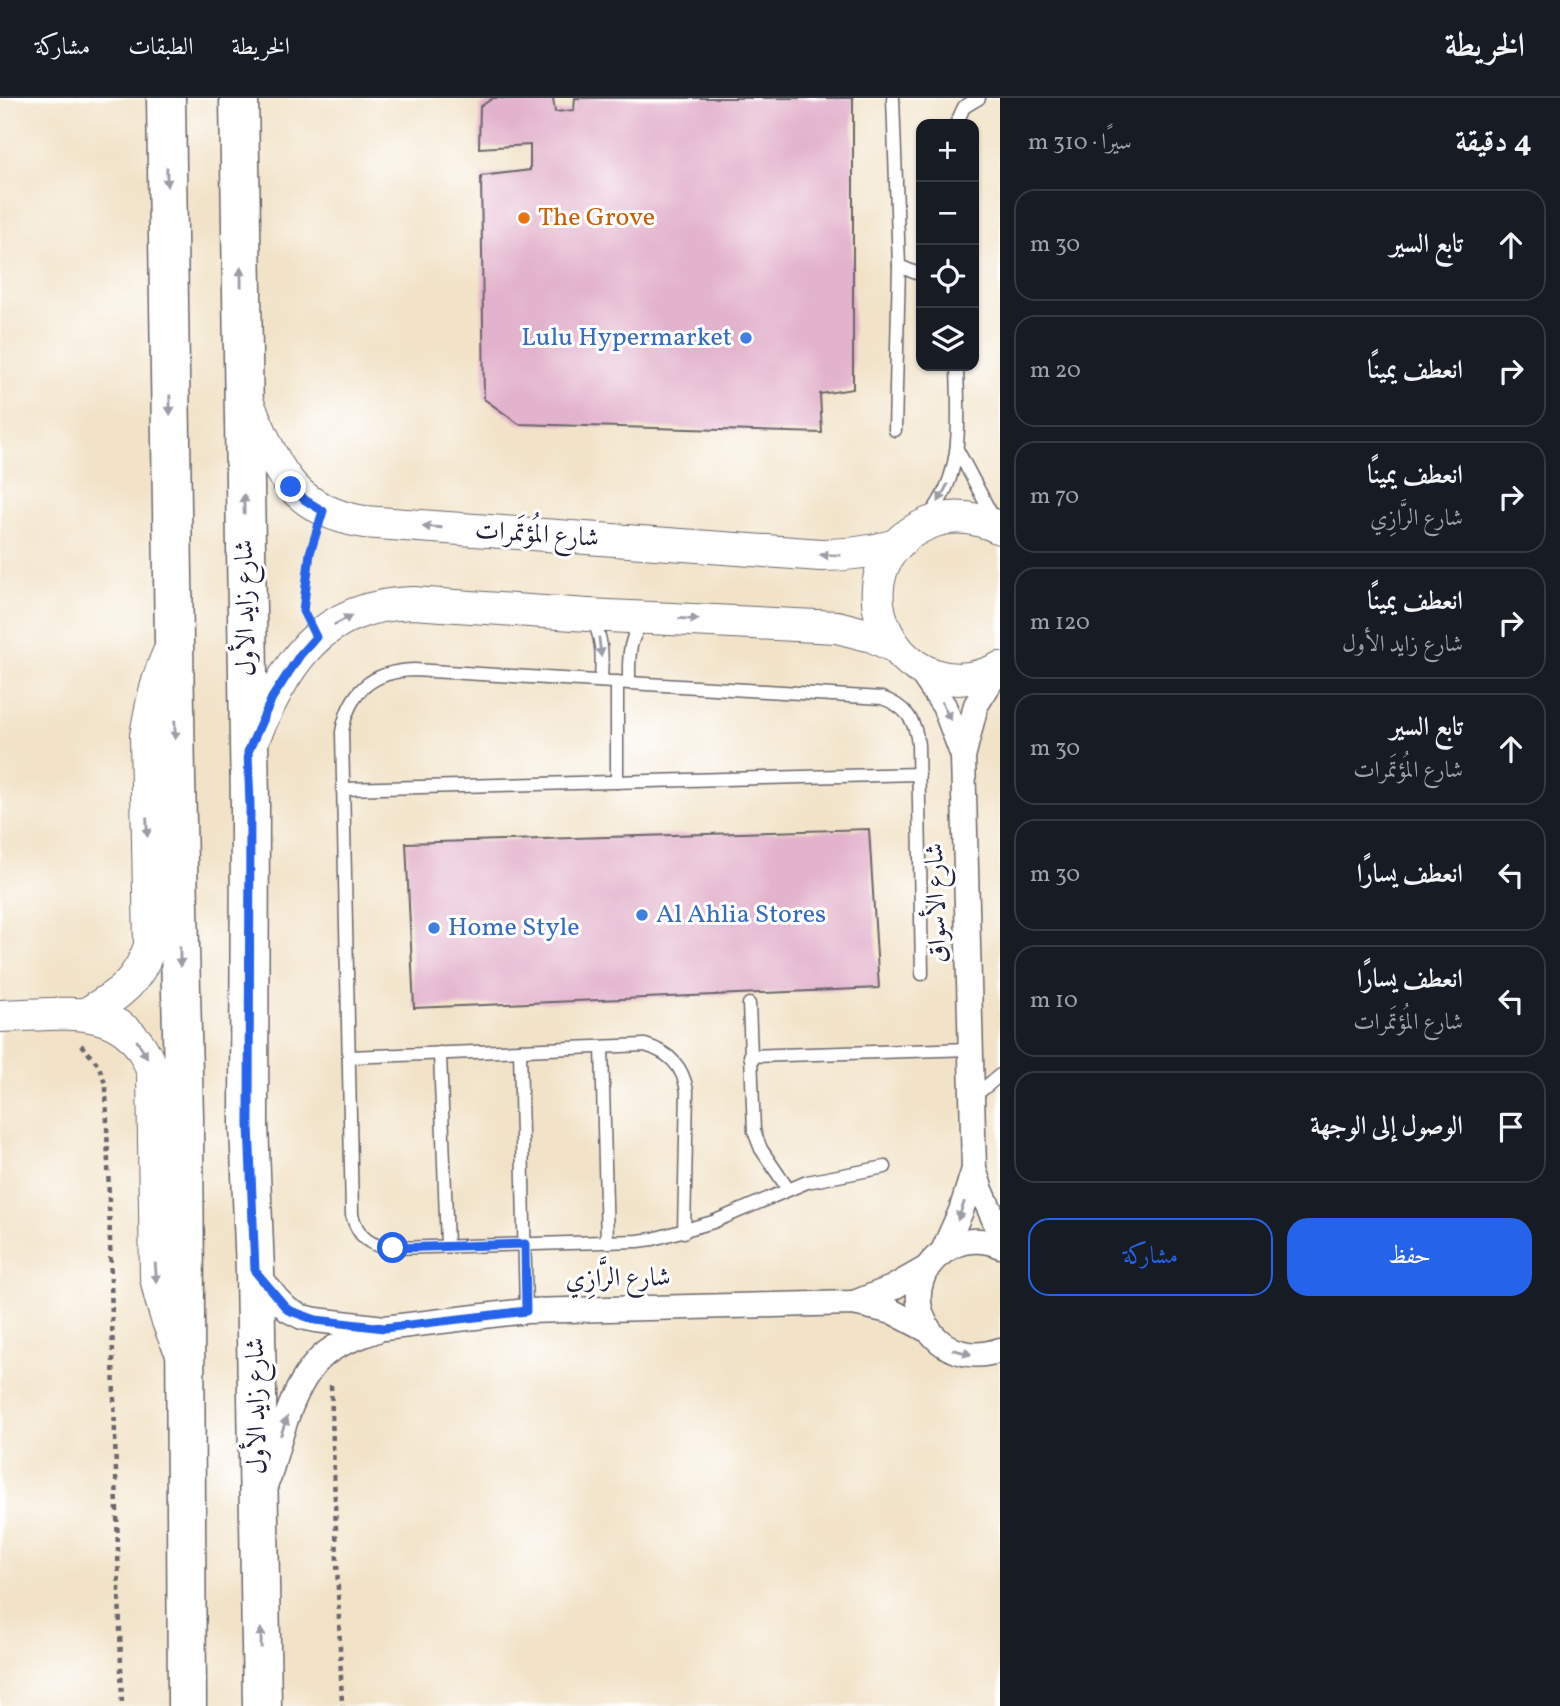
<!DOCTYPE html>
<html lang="ar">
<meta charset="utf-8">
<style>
body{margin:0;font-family:Vollkorn,Amiri,serif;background:#20242c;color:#f1f3f6;direction:rtl}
.controls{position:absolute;right:21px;top:21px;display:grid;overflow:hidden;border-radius:14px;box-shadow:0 2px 5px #0004}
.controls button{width:63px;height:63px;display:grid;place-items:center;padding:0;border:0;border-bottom:2px solid #363941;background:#171b24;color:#f1f3f6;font:35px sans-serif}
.stop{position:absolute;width:21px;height:21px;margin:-16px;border:5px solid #2563eb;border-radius:50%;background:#fff}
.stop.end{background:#2563eb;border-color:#fff;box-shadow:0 2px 7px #0008}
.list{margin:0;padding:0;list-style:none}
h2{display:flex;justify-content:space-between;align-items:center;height:91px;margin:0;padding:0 28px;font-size:30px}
h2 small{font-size:23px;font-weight:400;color:#9ea1a6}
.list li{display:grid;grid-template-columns:46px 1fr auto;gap:21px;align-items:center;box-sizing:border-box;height:112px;margin:0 14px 14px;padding:0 14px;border:2px solid #363941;border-radius:21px}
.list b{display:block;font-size:26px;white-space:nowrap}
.list p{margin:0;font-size:23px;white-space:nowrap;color:#9ea1a6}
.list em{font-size:23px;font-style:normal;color:#9ea1a6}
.actions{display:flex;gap:14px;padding:21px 28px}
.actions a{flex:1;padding:16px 0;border:2px solid #2563eb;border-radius:21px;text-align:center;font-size:24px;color:#2563eb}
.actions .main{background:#2563eb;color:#fff}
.icon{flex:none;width:38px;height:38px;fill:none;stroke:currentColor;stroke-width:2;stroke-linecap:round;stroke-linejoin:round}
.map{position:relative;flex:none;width:1000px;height:1608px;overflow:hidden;direction:ltr}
header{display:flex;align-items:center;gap:42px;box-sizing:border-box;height:98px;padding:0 35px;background:#171b24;border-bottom:2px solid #363941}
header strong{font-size:33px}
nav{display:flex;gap:38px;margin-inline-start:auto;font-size:24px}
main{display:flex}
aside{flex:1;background:#171b24}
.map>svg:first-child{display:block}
</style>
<header>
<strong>الخريطة</strong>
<nav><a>الخريطة</a><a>الطبقات</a><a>مشاركة</a></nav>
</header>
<main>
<aside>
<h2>4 دقيقة<small>سيرًا · 310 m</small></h2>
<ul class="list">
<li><svg class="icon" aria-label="ahead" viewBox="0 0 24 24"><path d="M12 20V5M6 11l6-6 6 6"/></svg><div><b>تابع السير</b></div><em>30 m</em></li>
<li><svg class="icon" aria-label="right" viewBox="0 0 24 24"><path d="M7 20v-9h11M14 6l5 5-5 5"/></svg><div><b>انعطف يمينًا</b></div><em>20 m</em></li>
<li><svg class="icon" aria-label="right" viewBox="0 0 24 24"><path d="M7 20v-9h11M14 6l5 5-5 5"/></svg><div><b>انعطف يمينًا</b><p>شارع الرَّازِي</p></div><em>70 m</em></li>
<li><svg class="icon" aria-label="right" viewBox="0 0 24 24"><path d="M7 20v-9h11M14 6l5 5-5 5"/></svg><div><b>انعطف يمينًا</b><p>شارع زايد الأول</p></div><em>120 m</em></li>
<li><svg class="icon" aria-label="ahead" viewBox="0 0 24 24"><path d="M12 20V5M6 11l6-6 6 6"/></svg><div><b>تابع السير</b><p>شارع المُؤتَمرات</p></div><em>30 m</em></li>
<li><svg class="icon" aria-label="left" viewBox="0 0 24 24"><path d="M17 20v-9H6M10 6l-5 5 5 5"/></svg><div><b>انعطف يسارًا</b></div><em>30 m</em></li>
<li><svg class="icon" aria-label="left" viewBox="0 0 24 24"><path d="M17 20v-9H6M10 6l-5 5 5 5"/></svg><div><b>انعطف يسارًا</b><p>شارع المُؤتَمرات</p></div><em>10 m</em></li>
<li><svg class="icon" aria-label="arrive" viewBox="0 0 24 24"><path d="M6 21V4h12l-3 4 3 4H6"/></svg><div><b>الوصول إلى الوجهة</b></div></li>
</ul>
<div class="actions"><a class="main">حفظ</a><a>مشاركة</a></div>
</aside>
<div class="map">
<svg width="1000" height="1608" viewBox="0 0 1000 1608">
<rect width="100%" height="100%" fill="#fff"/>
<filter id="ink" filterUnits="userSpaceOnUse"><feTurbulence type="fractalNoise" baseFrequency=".0143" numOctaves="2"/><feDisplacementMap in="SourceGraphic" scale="14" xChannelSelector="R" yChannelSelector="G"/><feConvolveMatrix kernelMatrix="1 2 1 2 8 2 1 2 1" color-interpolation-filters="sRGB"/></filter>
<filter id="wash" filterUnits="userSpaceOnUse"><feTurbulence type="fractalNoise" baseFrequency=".00686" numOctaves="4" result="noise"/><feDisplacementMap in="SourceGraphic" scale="28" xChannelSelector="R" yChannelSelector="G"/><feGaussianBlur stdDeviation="1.57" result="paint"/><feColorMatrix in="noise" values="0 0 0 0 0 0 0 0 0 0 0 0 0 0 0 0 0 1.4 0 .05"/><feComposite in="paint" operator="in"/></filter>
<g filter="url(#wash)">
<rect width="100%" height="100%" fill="#f2e3c8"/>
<g id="blocks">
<g fill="#e3b2cc">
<polygon points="493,0 553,0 555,14 574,12 575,0 853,0 853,291 820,296 822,335 519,326 484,301 481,78 530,72 530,47 479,50 480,9"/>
<polygon points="869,731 879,890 414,910 406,745"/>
</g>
</g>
</g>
<g filter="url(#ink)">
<use href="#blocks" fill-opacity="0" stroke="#6b666c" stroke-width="2"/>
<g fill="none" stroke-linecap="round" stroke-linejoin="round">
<g stroke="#6b666c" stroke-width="15">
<g id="service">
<polyline points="893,0 899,168 916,175 921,174"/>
<polyline points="956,26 964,9 979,0"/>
<polyline points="895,332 899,168"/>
<polyline points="958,353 994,421"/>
<path d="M 929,418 C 965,375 958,320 957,268"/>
<path d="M 591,520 C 604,540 602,561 601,583"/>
<polyline points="617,584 617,684"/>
<path d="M 629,585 C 629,563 627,539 645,523"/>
<polyline points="343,691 919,676"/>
<polyline points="749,906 754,1033 761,1051 788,1091"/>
<polyline points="602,949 607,1144"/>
<polyline points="520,952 526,1213"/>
<polyline points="440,955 447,1148"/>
<polyline points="750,958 971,951"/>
<path d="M 349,959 L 645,947 C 669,954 683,968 687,993 L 684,1134"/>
<polyline points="972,1000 1000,977"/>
<path d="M 885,1069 L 807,1084 L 713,1124 L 653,1141 L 638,1143 L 393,1150 C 370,1149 358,1139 352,1117 L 342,634 C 349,593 373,573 414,572 L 882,600 C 905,608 916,622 918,647 L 922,876"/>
</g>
</g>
<g stroke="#6b666c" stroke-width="27">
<g id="minor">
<polyline points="919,571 944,608 963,658"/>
<polyline points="974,1071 981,1092 1000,1135"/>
<path d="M 1000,1148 C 985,1141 967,1141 953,1148 C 885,1182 928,1278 1000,1252"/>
<polyline points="943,1153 961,1113 974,1071 963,659 976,607 998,572"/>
<polyline points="255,1173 277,1201 288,1212 302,1219 316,1222 384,1230 526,1213 854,1205 893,1214 929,1233"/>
<polyline points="854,1205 892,1190 927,1170"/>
<path d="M 269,1379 C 280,1339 294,1275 332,1251 C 346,1242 362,1238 377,1232"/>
</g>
</g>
<g stroke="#6b666c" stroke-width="34">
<g id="tertiary">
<path d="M 245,299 C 275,363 285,411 364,424 L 821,457 C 848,457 872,454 897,447"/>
<path d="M 1000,430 C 977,419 952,415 927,426 C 825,470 897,622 1000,570"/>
<path d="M 251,646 C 286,567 317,507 413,505 L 588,517 L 837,529 L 872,538 L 893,548"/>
<path d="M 86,916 C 119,896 137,886 150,848 L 146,638 C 151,607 157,580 170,552"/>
<path d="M 0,918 C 63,917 129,900 153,975 L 156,1179 C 161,1207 169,1231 183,1257"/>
</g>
</g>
<g stroke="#6b666c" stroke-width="41">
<g id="primary">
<polyline points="166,0 176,681 184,1019 187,1608"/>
<polyline points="239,0 250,707 249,1027 255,1173 262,1608"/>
</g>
</g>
<g stroke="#6b666c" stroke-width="4.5" stroke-dasharray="5 5" stroke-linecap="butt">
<polyline points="304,513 310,455 315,439"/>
<polyline points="81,947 98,966 106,988 122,1608"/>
<polyline points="331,1287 342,1608"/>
</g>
<use href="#service" stroke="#fff" stroke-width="12"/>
<use href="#minor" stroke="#fff" stroke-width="24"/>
<use href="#tertiary" stroke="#fff" stroke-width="32"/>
<use href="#primary" stroke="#fff" stroke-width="38"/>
</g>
<defs><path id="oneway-solid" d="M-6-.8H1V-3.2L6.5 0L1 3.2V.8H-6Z" transform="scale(1.75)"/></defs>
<g fill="#9c9ca7">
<use href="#oneway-solid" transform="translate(167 79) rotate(89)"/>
<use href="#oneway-solid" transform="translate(241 179) rotate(-91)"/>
<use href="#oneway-solid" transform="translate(170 307) rotate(89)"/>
<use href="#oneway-solid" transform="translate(943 395) rotate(118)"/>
<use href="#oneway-solid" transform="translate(244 406) rotate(-91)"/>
<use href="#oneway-solid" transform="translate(432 429) rotate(-176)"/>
<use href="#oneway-solid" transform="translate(830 457) rotate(-179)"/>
<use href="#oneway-solid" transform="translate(689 521) rotate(3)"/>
<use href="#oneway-solid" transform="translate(343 522) rotate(-28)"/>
<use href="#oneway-solid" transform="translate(600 549) rotate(83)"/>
<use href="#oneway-solid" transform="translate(946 613) rotate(64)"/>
<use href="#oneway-solid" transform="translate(175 632) rotate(89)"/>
<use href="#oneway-solid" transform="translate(147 729) rotate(88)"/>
<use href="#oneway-solid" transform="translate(180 859) rotate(89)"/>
<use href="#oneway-solid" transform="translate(142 951) rotate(58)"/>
<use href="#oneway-solid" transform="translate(961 1113) rotate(110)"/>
<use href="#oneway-solid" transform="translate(156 1175) rotate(85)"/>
<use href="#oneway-solid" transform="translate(962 1254) rotate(15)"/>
<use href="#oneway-solid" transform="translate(284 1328) rotate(-70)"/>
<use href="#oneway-solid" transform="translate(261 1540) rotate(-91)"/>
</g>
</g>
<g fill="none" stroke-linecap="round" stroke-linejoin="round" filter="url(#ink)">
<polyline stroke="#2563eb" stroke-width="9" points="291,389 305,402 323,413 310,455 303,513 316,539 300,557 272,600 248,654 250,707 249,1027 255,1173 288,1212 316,1222 384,1230 526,1213 525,1146 393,1150"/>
</g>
<circle fill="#e8710a" stroke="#fff" stroke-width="2.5" cx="524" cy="120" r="7"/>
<g fill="#3f7fe0" stroke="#fff" stroke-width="2.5">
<circle cx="746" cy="240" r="7"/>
<circle cx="642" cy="817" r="7"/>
<circle cx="434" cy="830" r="7"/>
</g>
<g text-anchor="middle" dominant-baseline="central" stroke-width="6" stroke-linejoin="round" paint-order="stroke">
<g font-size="26" fill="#c56008" stroke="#fff" text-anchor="start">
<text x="538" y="120">The Grove</text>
</g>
<g font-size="26" fill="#366cbe" stroke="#fff" text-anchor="start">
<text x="732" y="240" text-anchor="end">Lulu Hypermarket</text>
<text x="656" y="817">Al Ahlia Stores</text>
<text x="448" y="830">Home Style</text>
</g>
<g font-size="26" fill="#22223b" stroke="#fff">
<text transform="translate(537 437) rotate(4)">شارع المُؤتَمرات</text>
<text transform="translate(246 510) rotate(-91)">شارع زايد الأول</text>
<text transform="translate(937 805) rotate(-92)">شارع الأسواق</text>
<text transform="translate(618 1181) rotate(-1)">شارع الرَّازِي</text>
<text transform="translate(257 1308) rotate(-91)">شارع زايد الأول</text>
</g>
</g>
</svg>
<div class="controls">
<button>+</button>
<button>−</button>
<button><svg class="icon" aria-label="locate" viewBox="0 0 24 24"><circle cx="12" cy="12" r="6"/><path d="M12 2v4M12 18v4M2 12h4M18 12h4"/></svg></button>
<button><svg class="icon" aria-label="layers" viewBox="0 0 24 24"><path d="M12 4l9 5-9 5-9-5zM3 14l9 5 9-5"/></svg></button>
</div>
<div class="stop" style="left:393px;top:1150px"></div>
<div class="stop end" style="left:291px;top:389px"></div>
</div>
</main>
